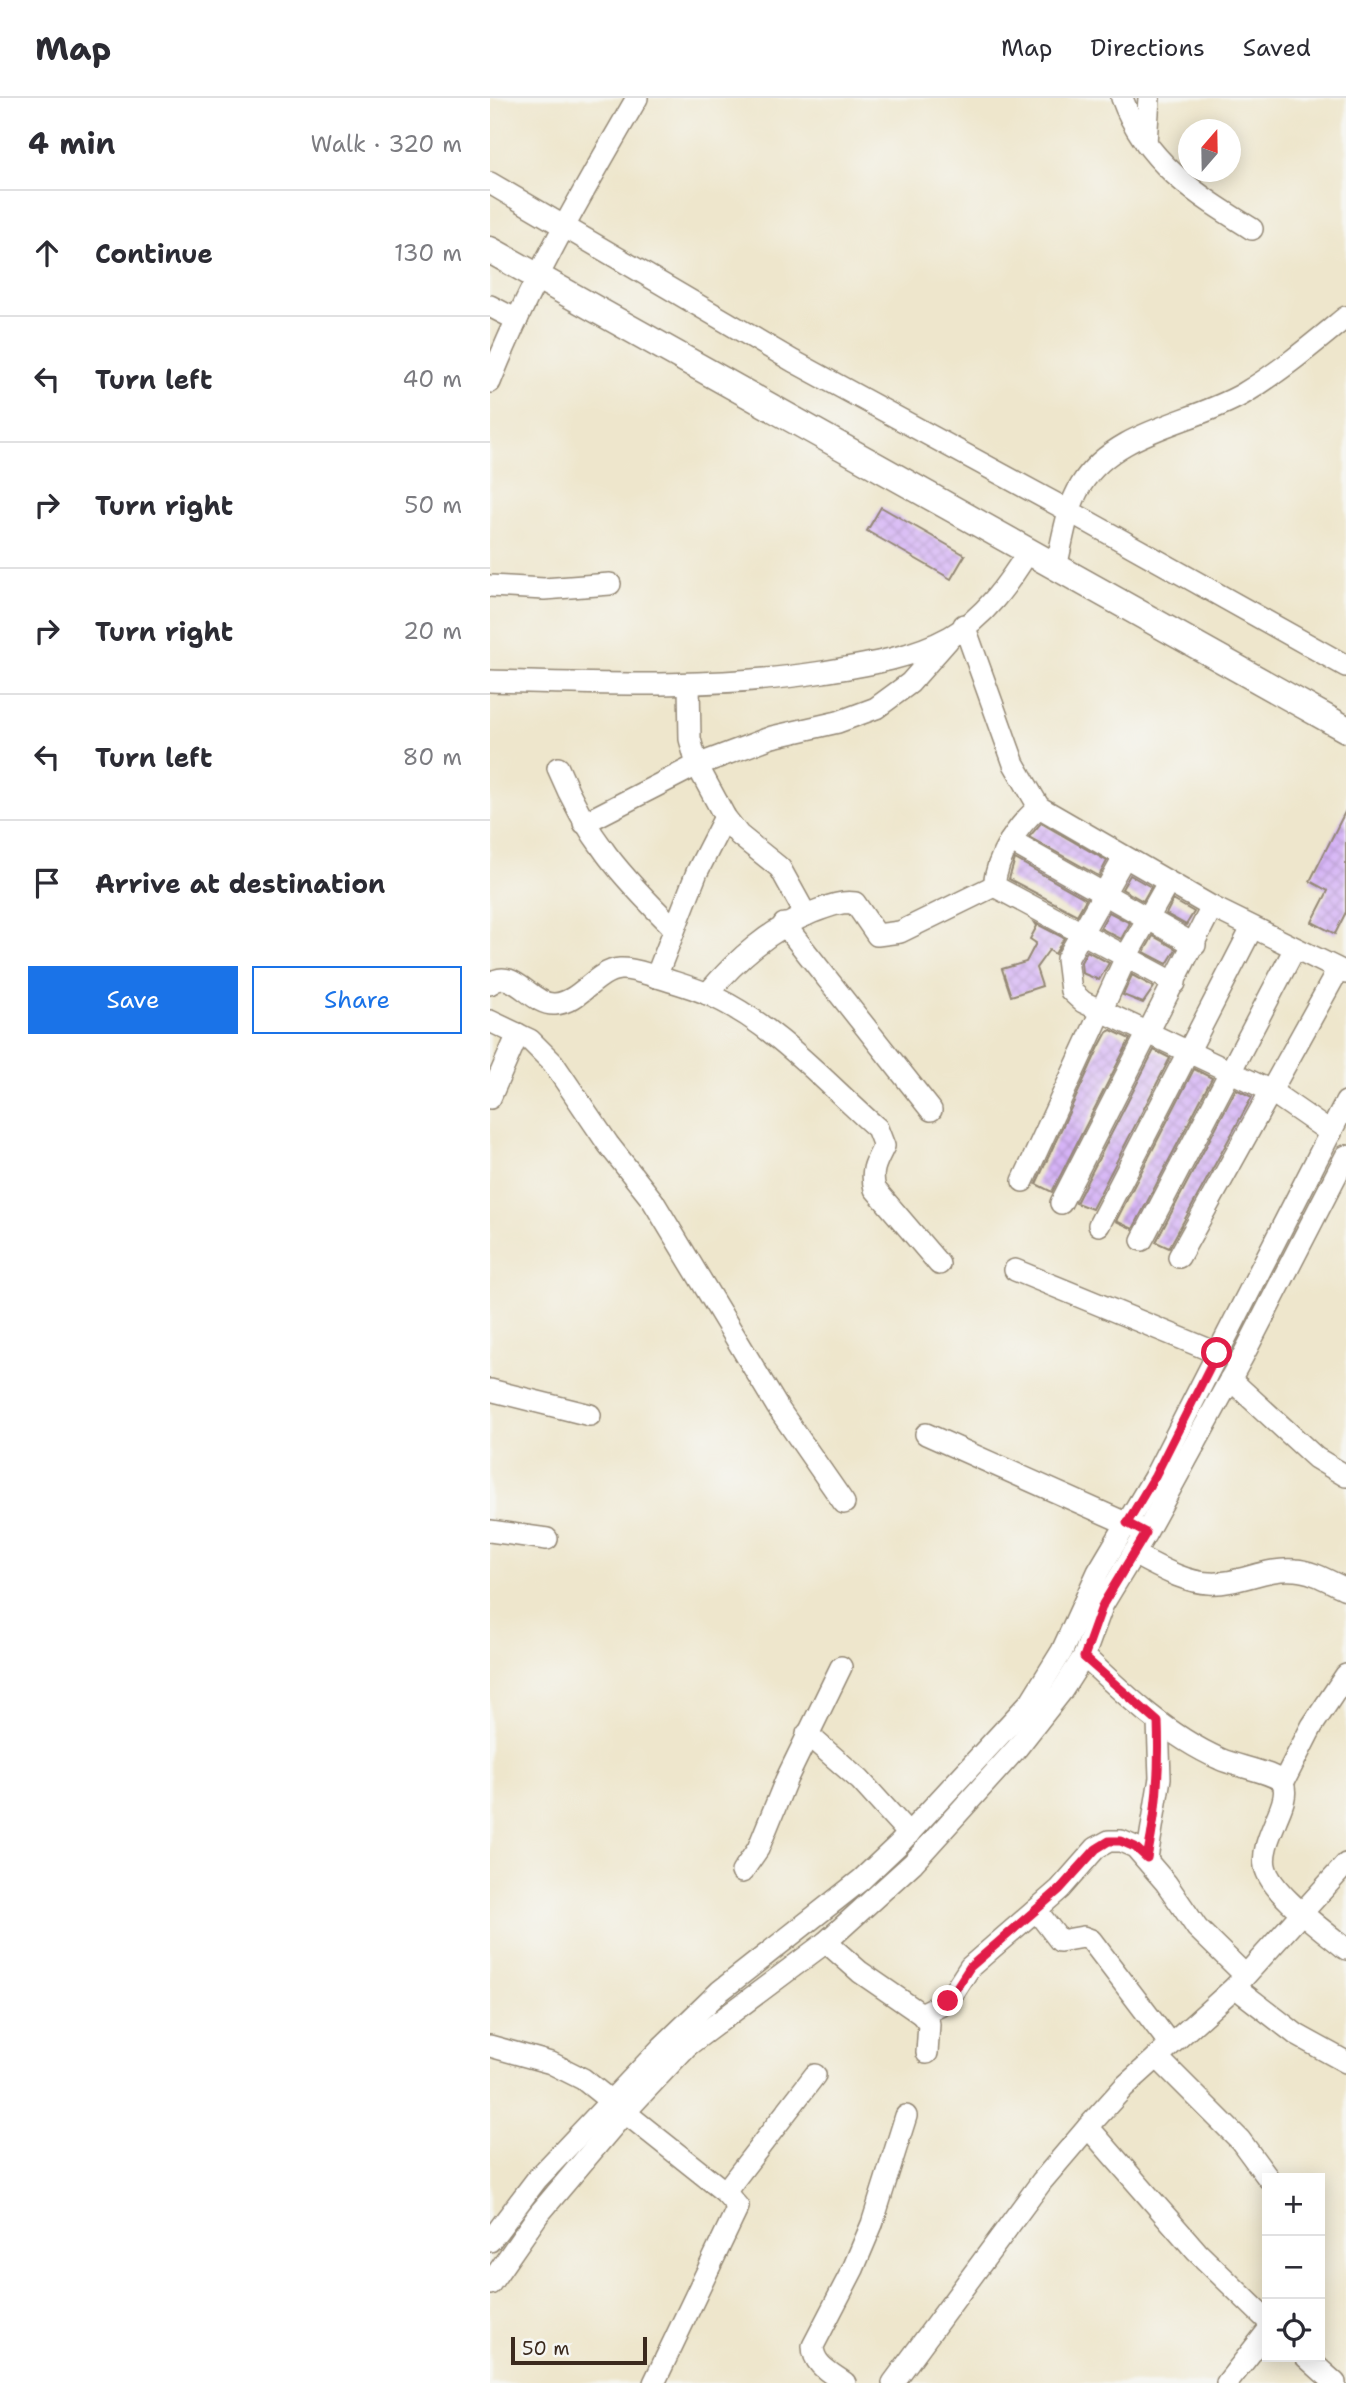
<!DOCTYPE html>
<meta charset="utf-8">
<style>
body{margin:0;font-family:"Shantell Sans",sans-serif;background:#f7f7f7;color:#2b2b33}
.controls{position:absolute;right:21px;bottom:21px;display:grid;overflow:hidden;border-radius:0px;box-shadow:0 4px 18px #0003}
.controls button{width:63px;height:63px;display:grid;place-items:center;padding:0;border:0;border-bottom:2px solid #e1e1e2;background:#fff;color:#2b2b33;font:35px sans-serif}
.compass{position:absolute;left:688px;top:21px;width:63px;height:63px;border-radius:50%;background:#fff;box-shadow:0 4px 18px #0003;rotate:20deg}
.scale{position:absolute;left:21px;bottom:18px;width:136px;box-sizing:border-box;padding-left:7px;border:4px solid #3b2a1e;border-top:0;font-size:19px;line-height:24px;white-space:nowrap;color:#3b2a1e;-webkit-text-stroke:5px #f6f6f2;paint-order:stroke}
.stop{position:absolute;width:21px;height:21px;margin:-16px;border:5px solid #e11d48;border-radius:50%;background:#fff}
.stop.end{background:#e11d48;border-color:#fff;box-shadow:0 2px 7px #0008}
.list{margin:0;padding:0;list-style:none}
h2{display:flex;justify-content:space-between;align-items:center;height:91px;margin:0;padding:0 28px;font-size:30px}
h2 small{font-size:23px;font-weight:400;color:#7c7c81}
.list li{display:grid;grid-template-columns:46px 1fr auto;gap:21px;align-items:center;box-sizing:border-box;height:126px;padding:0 28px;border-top:2px solid #e1e1e2}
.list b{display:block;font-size:26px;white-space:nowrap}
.list em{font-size:23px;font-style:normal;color:#7c7c81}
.actions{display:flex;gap:14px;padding:21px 28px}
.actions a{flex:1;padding:16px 0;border:2px solid #1a73e8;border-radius:0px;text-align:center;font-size:24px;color:#1a73e8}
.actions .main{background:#1a73e8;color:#fff}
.icon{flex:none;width:38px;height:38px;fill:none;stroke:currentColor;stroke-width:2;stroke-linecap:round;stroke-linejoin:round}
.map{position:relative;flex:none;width:856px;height:2285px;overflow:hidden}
header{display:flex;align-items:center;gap:42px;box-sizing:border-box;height:98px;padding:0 35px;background:#fff;border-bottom:2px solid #e1e1e2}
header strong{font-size:33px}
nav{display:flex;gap:38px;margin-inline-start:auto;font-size:24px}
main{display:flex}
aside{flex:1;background:#fff}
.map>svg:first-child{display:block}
</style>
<header>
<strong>Map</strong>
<nav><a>Map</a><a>Directions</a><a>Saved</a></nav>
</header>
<main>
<aside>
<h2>4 min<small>Walk · 320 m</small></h2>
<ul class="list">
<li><svg class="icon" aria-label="ahead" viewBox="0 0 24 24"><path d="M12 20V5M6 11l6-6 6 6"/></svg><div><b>Continue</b></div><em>130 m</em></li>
<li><svg class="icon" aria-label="left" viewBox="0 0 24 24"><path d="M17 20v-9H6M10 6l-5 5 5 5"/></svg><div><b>Turn left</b></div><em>40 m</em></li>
<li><svg class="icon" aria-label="right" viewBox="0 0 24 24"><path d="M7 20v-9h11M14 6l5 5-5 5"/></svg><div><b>Turn right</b></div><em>50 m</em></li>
<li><svg class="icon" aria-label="right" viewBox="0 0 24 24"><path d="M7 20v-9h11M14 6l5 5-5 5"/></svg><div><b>Turn right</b></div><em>20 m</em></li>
<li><svg class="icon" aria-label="left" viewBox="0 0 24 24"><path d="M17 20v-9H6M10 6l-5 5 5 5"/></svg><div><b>Turn left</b></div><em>80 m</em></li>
<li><svg class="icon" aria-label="arrive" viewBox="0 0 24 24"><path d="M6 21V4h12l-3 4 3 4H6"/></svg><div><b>Arrive at destination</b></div></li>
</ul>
<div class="actions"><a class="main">Save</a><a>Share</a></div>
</aside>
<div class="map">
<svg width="856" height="2285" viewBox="0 0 856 2285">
<defs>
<pattern id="building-cross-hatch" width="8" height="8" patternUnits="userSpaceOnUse" patternTransform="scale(1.75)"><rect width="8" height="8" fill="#d5b3f6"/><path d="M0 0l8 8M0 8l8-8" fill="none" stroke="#b89ad2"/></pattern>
</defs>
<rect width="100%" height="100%" fill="#f6f6f2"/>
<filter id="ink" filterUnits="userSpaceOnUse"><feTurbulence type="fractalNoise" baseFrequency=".0143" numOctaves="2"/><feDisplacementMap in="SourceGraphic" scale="14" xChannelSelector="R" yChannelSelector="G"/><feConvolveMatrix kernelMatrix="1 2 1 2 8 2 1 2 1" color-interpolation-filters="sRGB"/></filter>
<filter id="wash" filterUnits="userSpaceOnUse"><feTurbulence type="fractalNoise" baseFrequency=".00686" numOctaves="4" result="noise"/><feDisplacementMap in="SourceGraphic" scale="28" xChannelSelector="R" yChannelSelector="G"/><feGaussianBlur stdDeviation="1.57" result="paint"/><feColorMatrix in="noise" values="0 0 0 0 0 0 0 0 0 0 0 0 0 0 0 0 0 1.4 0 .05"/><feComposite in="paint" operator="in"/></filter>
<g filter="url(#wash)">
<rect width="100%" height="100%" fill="#eee6cc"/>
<g id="blocks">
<g fill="url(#building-cross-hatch)">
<polygon points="391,409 475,457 461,481 377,433"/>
<polygon points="856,712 856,814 845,836 822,824 838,793 820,783"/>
<polygon points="551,725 617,763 609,778 539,739"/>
<polygon points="525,761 596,801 587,817 519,781"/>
<polygon points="640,777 661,789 653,803 632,791"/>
<polygon points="683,802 704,814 696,827 676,816"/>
<polygon points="619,814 640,825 631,841 610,830"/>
<polygon points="545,825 574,840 565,856 559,852 546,870 552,888 521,898 512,871 536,864 546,845 540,841 547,828"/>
<polygon points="663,838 686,851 677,866 654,854"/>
<polygon points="597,853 619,865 609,882 592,875 591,864"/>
<polygon points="642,877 664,889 653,905 633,897"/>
<polygon points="621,932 640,941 562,1094 546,1086 609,949 617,934"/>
<polygon points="664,952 680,960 602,1111 589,1106 586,1105"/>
<polygon points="704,971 722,980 643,1131 626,1123"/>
<polygon points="746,991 762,999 679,1150 666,1144"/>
</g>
</g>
</g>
<g filter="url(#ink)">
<use href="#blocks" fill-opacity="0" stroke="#948875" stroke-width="2"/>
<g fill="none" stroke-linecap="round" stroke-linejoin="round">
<g stroke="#948875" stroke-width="24">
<g id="minor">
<path d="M 632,0 C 655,64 707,97 762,131"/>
<polyline points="656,45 659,0"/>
<polyline points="0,85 303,263 579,413 856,568"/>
<polyline points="0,208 27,222"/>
<path d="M 0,284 C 39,185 94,92 147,0"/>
<path d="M 566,469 C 573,442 576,411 591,387 C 625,332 701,326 753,296 C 790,274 823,246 856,219"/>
<polyline points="0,488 54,491 120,486"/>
<polyline points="474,527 524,666 549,709 722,809 856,875"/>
<path d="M 0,583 C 112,586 222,591 333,574 C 376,567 422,560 460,539 C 495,519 518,486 538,454"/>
<polyline points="199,587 200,641 207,667 235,719 249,737 290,770 316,817"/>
<path d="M 68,670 C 97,740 131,778 184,830"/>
<path d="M 549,709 C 527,728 507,758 504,788 L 685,885"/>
<polyline points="94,725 207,667 282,639 348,624 386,610 420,585 458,542"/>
<polyline points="520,743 705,847"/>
<polyline points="634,760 577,861 581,893 593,904 779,992 841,1035"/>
<polyline points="294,826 441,1012"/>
<polyline points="166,879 207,774 235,719"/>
<path d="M 0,886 C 23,867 41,908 65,906 C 91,904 105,873 130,871 C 144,870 158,877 171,880 C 189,886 209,891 226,900 C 287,929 337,986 387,1030 L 394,1048 C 386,1064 380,1073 385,1091 L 449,1166"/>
<path d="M 217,896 C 248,860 279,832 323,814 C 337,809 350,803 365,805 L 387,837 L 410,834 L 504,788"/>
<polyline points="0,923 40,942 63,965 118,1046 163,1103 288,1310 354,1405"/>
<polyline points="0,1000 28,936"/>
<polyline points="533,1083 637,857 678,785"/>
<polyline points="571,1105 722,809"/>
<polyline points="609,1127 762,830"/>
<polyline points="652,1142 804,852"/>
<polyline points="689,1159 848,872"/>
<polyline points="525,1172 727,1255"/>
<polyline points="740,1281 826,1360 856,1378"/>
<polyline points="0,1292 100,1317"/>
<polyline points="436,1336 649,1431"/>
<polyline points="0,1433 57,1441"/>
<path d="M 643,1456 C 666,1467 692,1484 719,1485 C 748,1487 776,1469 805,1472 C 823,1473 840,1484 856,1491"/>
<path d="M 594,1558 C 635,1597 678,1638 730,1661 C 744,1668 788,1675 793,1686 C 798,1697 790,1712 786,1722 C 781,1735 772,1753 775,1768 C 780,1795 835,1833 856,1851"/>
<polyline points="317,1636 370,1682 419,1736"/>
<polyline points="793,1685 822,1628 856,1577"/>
<polyline points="657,1760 670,1680 668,1624"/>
<polyline points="252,1774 268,1751 296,1682 351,1569"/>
<polyline points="546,1812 570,1843 593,1839 601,1842 680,1946"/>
<polyline points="336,1844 370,1874 431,1916 439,1926 437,1955"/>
<polyline points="745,1889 807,1937 856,1964"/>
<polyline points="431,1916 458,1903 480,1869 570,1791 606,1750 619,1743 631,1743 645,1749 676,1785 707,1830 755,1877"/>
<polyline points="0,1948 61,1965 93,1981 235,2094 248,2109 164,2285"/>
<polyline points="667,1959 750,2042 778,2080"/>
<polyline points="598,2029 707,2154 777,2222"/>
<polyline points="235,2094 325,1977"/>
<polyline points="0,2143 47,2081 172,1949 230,1893 371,1782 409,1746 541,1603 572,1553 608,1474 665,1378 856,1004"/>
<polyline points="0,2186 48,2117 136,2013 197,1948 336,1844 423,1765 527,1650 571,1594 594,1558 613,1506 656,1435 753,1258 856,1058"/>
<polyline points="816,2259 845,2285"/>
<path d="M 355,2285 C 341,2275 323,2267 323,2248 L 363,2171 L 382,2126 L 416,2018"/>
<polyline points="403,2285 552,2083 598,2029 634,1989 745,1889 856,1766"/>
<polyline points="737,2285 777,2234"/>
</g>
</g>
<g stroke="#948875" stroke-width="29">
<polyline id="tertiary" points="0,152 856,631"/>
</g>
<use href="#minor" stroke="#fff" stroke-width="21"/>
<use href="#tertiary" stroke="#fff" stroke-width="26"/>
</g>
</g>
<g fill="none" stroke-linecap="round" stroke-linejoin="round" filter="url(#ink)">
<path stroke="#e11d48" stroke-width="9" d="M 458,1903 L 480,1869 L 570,1791 L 606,1751 L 619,1743 L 631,1743 L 645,1749 L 657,1760 C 667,1714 670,1672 668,1624 L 594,1559 L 613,1506 L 656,1435 L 637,1425 L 665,1378 L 727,1255"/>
</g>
</svg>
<div class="controls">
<button>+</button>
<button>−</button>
<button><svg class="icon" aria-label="locate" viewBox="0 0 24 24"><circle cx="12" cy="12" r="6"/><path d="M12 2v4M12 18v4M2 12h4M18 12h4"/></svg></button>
</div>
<svg class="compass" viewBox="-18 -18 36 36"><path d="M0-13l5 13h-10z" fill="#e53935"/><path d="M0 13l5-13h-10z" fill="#7c7c81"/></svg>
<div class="scale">50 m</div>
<div class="stop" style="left:727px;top:1255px"></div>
<div class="stop end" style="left:458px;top:1903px"></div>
</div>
</main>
